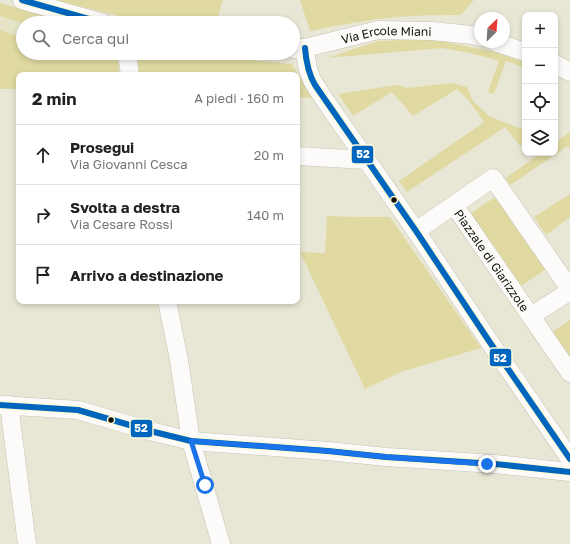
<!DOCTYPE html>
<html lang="it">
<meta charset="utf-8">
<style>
body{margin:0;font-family:"Golos Text",sans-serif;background:#f6f6f6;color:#222}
.controls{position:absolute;right:12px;top:12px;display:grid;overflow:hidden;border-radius:8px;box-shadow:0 2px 6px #0003}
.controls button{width:36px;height:36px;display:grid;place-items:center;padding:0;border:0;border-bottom:1px solid #e0e0e0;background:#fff;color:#222;font:20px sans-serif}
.compass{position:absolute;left:474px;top:12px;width:36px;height:36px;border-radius:50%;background:#fff;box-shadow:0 2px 6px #0003;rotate:25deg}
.stop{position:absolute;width:12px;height:12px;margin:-9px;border:3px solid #1a73e8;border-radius:50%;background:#fff}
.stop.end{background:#1a73e8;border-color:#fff;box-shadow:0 1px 4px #0008}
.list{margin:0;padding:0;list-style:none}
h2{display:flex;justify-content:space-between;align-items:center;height:52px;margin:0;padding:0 16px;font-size:17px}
h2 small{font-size:13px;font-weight:400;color:#767676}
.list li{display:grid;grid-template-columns:26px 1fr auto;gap:12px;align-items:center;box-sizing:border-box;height:60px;padding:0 16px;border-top:1px solid #e0e0e0}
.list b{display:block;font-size:15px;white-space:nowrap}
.list p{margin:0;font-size:13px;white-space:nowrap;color:#767676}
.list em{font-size:13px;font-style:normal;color:#767676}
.icon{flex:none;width:22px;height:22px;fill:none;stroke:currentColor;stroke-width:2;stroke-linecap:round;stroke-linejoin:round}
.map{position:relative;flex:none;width:570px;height:544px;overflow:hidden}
.search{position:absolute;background:#fff;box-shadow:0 2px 6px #0003;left:16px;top:16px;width:284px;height:44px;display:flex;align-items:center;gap:10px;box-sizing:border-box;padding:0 14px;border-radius:22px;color:#767676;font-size:15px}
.panel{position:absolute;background:#fff;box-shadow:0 2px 6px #0003;left:16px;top:72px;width:284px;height:232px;border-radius:8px}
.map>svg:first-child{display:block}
</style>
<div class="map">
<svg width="570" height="544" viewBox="0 0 570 544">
<rect width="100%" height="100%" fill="#e8e7d5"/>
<polygon fill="#e6e4c6" points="0,16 23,23 23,38 0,30"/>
<g fill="#e0daa2">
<polygon points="54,0 223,0 216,23 148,23"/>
<path d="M 300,0 L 474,0 L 461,15 C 445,15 428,15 411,16 C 377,18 344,24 310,31 Z"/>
<polygon points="0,3 68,23 23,23 0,16"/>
<polygon points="0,30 23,38 23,53 117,53 119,75 19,75 19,89 0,89"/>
<polygon points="432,39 494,52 525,61 525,68 506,61 494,94 488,92 499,61 470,53 442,48 327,58 378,41"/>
<polygon points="137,53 199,53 248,60 292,64 313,98 297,97 297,75 139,75"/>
<polygon points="451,83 467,87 473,101 489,116 519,128 525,127 525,142 520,146 505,127 407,192 399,181 484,122 469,101 457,89 413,116 392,92 353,116 338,94 397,85 408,88"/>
<polygon points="570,132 570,149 568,146 510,185 506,178 541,153 555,153 555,143"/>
<polygon points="570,194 570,217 546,235 534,217"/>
<polygon points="497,196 546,269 520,287 471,213"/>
<polygon points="327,216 359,217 390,217 481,348 401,372 365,389 300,252 325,253"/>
<polygon points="570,320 570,358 552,332"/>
</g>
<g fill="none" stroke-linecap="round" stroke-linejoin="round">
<g stroke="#c4c3b5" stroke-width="19">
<g id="minor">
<polyline points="22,0 103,23"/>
<polyline points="495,42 525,52"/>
<path d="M 305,48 C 306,59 307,70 312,80 C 315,86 320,92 324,99 L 416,231 L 489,341 L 570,459"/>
<path id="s1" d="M 294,49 L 305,48 L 378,30 L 432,31 L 472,35 L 480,37"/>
<polyline points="127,53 130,75"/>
<polyline points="555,64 570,72"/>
<polyline points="297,156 366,160"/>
<path id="s2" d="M 454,205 L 570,373"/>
<polyline points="416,231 493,178 570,289"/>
<polyline points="167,301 179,360 191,441 221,544"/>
<polyline points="531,316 570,291"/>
<polyline points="0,405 78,410 150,431 191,441 328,451 386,457 495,464 570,472"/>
<polyline points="9,405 27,544"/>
</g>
</g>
<use href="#minor" stroke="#fcfbf9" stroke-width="18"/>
<g stroke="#fefbda" stroke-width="9">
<g id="bus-1">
<polyline points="22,0 103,23"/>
<path d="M 305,48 C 306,61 308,73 315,85 L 416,231 L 489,341 L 570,459"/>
<polyline points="0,405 78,410 150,431 191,441 328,451 386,457 495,464 570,472"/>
</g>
</g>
<use href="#bus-1" stroke="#0065bd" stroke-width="6"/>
</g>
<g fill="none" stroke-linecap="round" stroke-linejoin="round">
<polyline stroke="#1a73e8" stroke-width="5" points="205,485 191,441 328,451 386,457 487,464"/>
</g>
<g fill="#121106" stroke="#fefbda" stroke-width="1.5">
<circle cx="394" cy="200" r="3.5"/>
<circle cx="111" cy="420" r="3.5"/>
</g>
<g text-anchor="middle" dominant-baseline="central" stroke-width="3.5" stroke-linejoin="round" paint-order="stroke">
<g font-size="12" fill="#121106" stroke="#fefbda">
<text stroke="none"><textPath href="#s1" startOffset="94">Via Ercole Miani</textPath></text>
<text stroke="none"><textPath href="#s2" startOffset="67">Piazzale di Giarizzole</textPath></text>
</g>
</g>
<g stroke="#fefbda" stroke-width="1.5">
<rect x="351" y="145" width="23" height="19" rx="4" fill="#0065bd"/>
<rect x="489" y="348" width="23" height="19" rx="4" fill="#0065bd"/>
<rect x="130" y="419" width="23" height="19" rx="4" fill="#0065bd"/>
</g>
<g font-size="11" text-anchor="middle" font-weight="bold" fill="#fff">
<text x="363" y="158">52</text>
<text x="500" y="362">52</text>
<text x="141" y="432">52</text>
</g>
</svg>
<div class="controls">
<button>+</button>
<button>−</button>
<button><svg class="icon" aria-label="locate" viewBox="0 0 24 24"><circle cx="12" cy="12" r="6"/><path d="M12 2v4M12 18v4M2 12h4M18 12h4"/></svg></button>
<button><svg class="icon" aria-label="layers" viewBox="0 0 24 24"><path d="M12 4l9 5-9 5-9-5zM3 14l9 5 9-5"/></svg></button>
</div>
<svg class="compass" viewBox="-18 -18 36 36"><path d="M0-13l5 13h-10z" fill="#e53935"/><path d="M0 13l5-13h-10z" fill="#767676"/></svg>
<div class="stop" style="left:205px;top:485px"></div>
<div class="stop end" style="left:487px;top:464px"></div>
<div class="search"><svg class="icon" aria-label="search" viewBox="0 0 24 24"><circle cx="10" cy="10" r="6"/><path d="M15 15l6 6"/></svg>Cerca qui</div>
<section class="panel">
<h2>2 min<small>A piedi · 160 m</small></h2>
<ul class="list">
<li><svg class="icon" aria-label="ahead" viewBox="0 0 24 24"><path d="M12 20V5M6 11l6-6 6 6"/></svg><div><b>Prosegui</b><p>Via Giovanni Cesca</p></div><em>20 m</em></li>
<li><svg class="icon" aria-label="right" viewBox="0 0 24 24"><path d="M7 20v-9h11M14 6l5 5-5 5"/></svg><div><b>Svolta a destra</b><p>Via Cesare Rossi</p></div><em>140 m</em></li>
<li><svg class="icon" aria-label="arrive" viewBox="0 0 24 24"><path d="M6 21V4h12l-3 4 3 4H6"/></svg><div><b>Arrivo a destinazione</b></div></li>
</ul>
</section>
</div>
